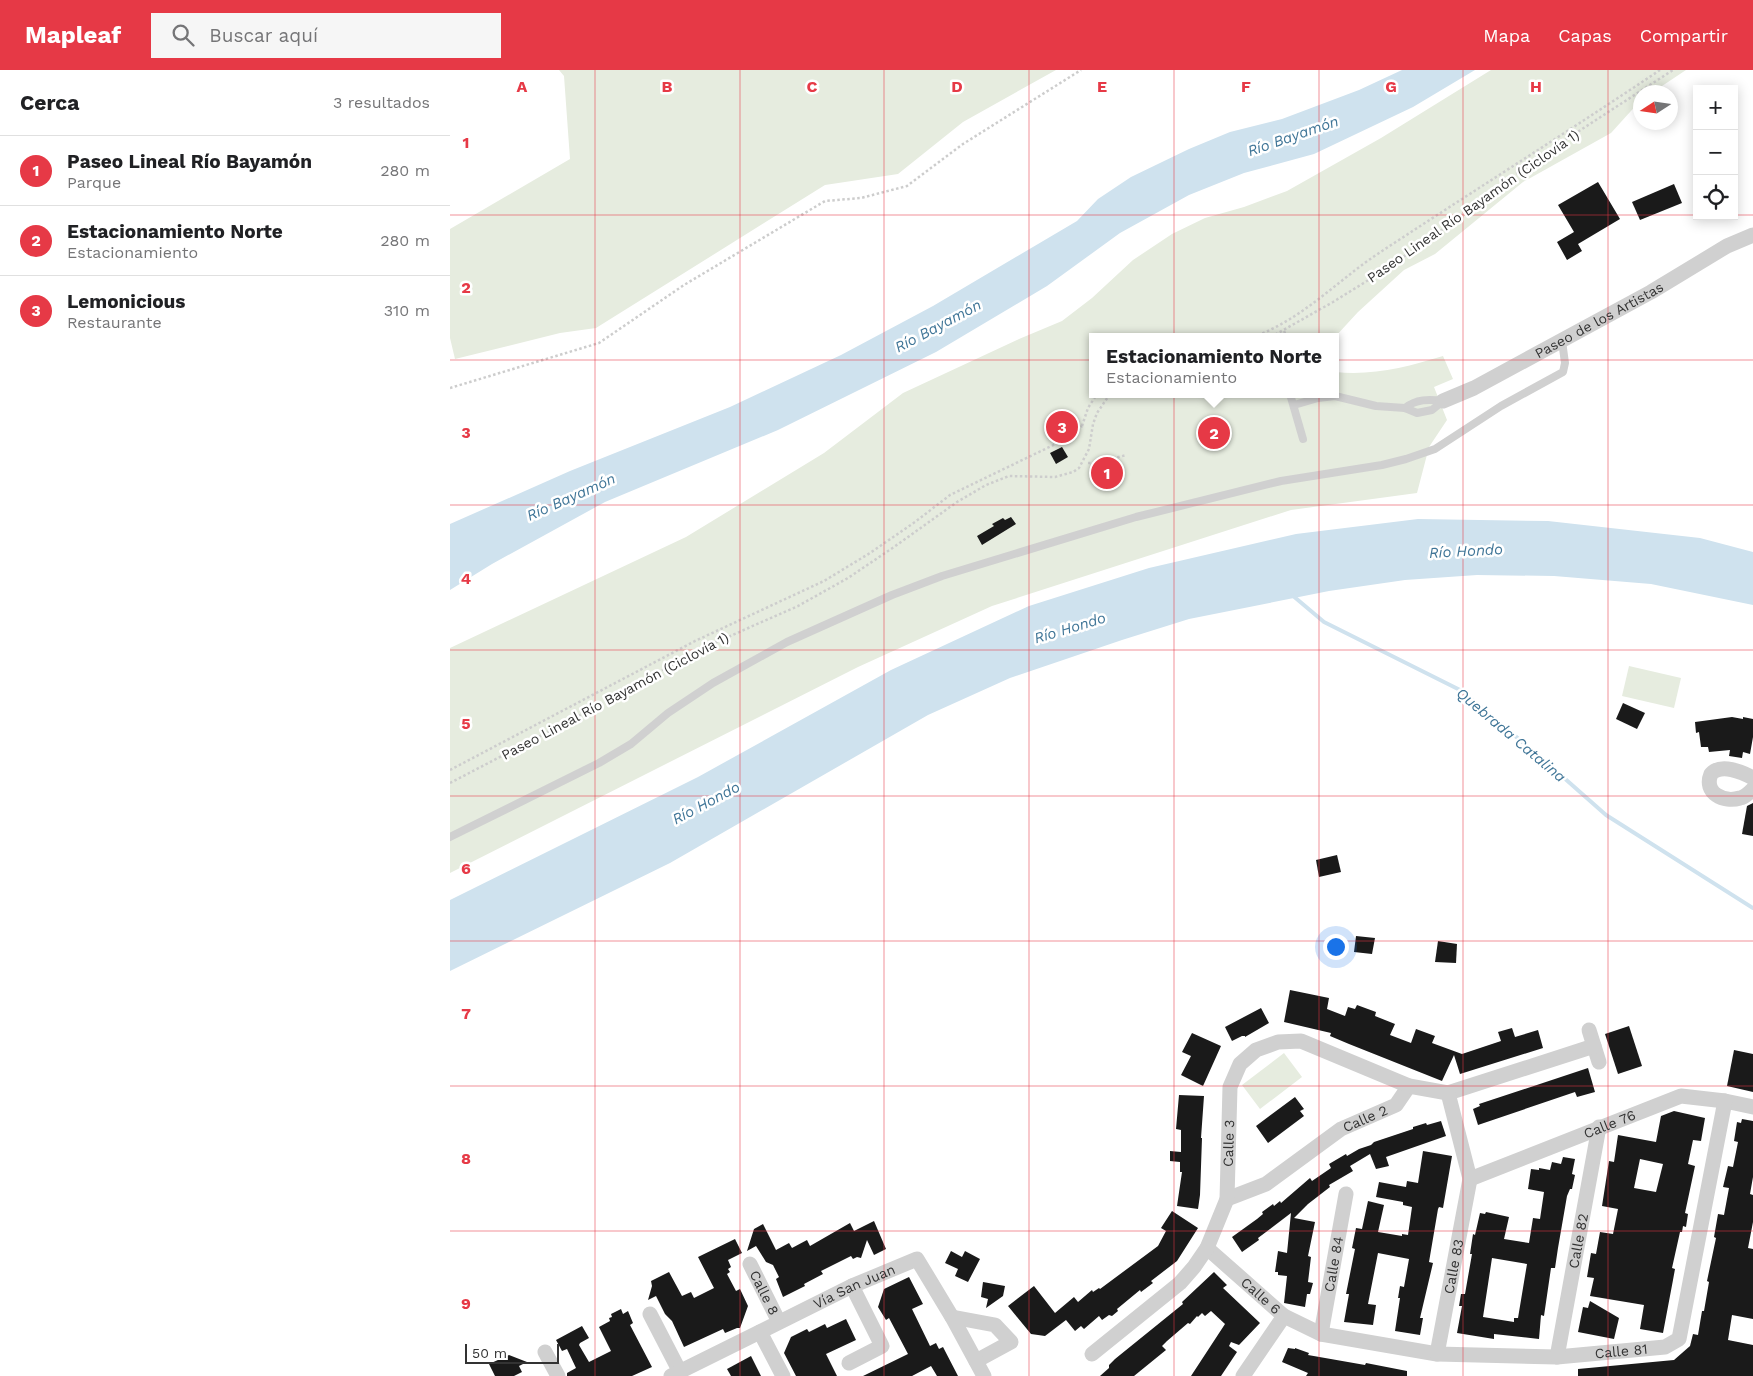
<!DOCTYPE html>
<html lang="es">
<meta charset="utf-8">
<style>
body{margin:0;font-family:"Work Sans",sans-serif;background:#f6f6f6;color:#202124}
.controls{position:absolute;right:15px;top:15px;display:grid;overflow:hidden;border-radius:0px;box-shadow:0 2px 12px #0003}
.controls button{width:45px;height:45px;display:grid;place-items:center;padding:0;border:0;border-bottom:1px solid #e0e0e0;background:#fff;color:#202124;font:25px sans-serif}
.compass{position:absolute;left:1183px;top:15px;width:45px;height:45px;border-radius:50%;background:#fff;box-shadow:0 2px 12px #0003;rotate:258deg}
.scale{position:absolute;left:15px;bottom:12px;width:94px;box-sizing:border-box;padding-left:5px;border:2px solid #333;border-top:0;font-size:14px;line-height:18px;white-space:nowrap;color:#333;-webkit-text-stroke:4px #fff;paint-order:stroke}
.you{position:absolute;left:885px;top:876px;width:18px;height:18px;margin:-12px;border:4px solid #fff;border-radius:50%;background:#1a73e8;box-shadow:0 0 0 8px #1a73e833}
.badge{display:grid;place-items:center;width:32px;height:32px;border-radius:50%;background:#e63946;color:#fff;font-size:16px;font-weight:700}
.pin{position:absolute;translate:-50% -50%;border:2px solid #fff;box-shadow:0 1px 5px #0006}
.popup{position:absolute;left:639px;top:263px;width:250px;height:65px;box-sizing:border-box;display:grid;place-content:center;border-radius:0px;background:#fff;filter:drop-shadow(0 1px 4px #0005);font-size:16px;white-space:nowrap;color:#757577}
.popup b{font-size:19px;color:#202124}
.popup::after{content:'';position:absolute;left:50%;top:100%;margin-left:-10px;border:10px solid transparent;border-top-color:#fff}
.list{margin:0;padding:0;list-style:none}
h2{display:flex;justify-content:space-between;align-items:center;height:65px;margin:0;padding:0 20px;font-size:21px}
h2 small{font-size:16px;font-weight:400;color:#757577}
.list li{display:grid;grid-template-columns:32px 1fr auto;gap:15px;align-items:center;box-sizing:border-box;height:70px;padding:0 20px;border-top:1px solid #e0e0e0}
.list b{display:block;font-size:19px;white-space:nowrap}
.list p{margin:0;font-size:16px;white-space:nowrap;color:#757577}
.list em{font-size:16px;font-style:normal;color:#757577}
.icon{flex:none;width:28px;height:28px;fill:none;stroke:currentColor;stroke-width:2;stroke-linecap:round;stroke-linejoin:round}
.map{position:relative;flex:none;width:1303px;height:1306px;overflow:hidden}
header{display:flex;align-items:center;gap:30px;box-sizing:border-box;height:70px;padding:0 25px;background:#e63946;color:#fff}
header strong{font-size:24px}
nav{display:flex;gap:28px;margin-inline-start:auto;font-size:18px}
.search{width:350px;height:45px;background:#f6f6f6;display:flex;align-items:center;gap:12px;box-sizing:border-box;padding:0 18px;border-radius:0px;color:#757577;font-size:19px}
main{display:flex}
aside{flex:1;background:#fff}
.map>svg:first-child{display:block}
</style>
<header>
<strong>Mapleaf</strong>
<div class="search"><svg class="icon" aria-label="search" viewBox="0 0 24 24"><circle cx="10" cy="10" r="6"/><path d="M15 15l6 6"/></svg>Buscar aquí</div>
<nav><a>Mapa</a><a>Capas</a><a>Compartir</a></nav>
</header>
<main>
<aside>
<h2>Cerca<small>3 resultados</small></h2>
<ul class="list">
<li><span class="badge">1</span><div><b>Paseo Lineal Río Bayamón</b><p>Parque</p></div><em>280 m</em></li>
<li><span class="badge">2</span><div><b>Estacionamiento Norte</b><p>Estacionamiento</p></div><em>280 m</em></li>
<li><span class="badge">3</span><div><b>Lemonicious</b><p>Restaurante</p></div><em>310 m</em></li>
</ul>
</aside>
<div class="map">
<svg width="1303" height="1306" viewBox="0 0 1303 1306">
<rect width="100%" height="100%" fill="#fff"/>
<g fill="#e6ecdf">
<polygon points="109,0 606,0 513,52 448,104 375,115 146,258 110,263 5,289 0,268 0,159 120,89 114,6"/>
<path d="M 1041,0 L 1236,0 L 1203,22 L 1190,22 L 1190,31 L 1161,63 L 1073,112 L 985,184 L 954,200 L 908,242 L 885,267 L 643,267 L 643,324 L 885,324 L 885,302 C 923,306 957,297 993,286 L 1003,309 L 984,317 L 997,350 L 979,377 L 967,423 L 841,440 L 542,536 L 408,597 L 0,803 L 0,578 L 236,467 L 374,383 L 453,323 L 569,269 L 612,251 L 642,228 L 683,190 L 722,164 L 755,148 L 794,137 L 837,121 L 931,68 Z"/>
<polygon points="1179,596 1231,608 1224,638 1172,626"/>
<polygon points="834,983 852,1007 810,1039 792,1015"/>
</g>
<g fill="#cfe2ee">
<polygon points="952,0 1025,0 963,37 864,84 794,103 739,125 670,163 597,216 486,282 328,360 155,432 42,494 0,520 0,454 120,401 280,337 391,285 483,236 627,151 648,129 681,107 739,79 780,62 832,49 909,20"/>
<polygon points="968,449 1098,451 1250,468 1303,482 1303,535 1201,514 1104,506 1027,505 955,510 879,521 739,549 672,570 560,608 478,645 220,793 0,901 0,830 248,707 441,600 579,536 699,498 846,464"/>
</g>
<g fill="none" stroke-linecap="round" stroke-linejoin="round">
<polyline stroke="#cfe2ee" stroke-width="4" points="842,525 874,552 1012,621 1096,692 1156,745 1303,838"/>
</g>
<g fill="#1a1a1a" fill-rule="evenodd">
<polygon points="1148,112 1170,149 1128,174 1132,181 1117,190 1107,172 1124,162 1108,135"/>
<polygon points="1224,114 1232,133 1190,150 1182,132"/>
<polygon points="614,347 617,360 605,363 601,351"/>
<polygon points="612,377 618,387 606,394 600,383"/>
<polygon points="561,447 566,454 532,475 527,466 544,456 542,454 553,448 555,450"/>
<polygon points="1173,633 1195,643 1187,659 1166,649"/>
<polygon points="1282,647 1293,649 1293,647 1303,649 1303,667 1300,684 1293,682 1292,688 1279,686 1280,680 1259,682 1258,677 1251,677 1249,662 1246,663 1245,652"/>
<polygon points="1303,733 1303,766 1292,764 1297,736"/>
<polygon points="887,785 891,802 869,807 866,790"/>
<polygon points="906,866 925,868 922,884 904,882"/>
<polygon points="988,871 1007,874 1006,893 985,892"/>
<polygon points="840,920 879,928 877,939 895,946 898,937 905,939 907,935 926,942 925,946 945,954 940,965 961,973 966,959 985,966 982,973 1012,984 1051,971 1048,962 1062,958 1065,967 1088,960 1093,978 1010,1004 1004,985 992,1011 899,974 880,966 881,963 834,952"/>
<polygon points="811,938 819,953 795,967 795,966 792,966 782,971 775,957"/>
<polygon points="1179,956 1192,996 1168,1004 1155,964"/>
<polygon points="742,963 771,976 753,1016 731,1005 741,986 732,982"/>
<polygon points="1284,980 1303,984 1303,1022 1277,1016"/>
<polygon points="1138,998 1145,1022 1127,1027 1125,1022 1028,1055 1023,1039 1030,1036 1029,1034"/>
<polygon points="729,1025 754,1026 751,1068 752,1068 750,1125 748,1139 727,1136 732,1102 730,1102 730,1092 720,1091 720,1081 731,1082 731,1060 726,1059"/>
<polygon points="845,1027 854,1039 850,1041 854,1046 818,1073 806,1056"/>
<path d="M 1224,1041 L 1255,1048 L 1251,1071 L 1243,1070 L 1238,1094 L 1245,1096 L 1235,1143 L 1238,1144 L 1236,1157 L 1233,1156 L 1232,1162 L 1230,1162 L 1222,1198 L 1225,1199 L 1223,1210 L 1213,1263 L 1190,1259 L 1194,1235 L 1140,1226 L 1144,1208 L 1137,1207 L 1141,1183 L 1146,1184 L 1150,1162 L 1163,1164 L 1168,1139 L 1152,1136 L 1159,1091 L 1164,1092 L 1168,1065 L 1206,1072 L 1211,1046 ZM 1190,1089 L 1213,1094 L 1206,1122 L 1184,1118 Z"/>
<polygon points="1292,1049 1303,1051 1303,1107 1300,1124 1303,1125 1303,1152 1298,1178 1303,1179 1303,1249 1282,1245 1278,1270 1303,1275 1303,1306 1128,1306 1128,1299 1224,1290 1240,1276 1243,1264 1248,1265 1252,1241 1254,1241 1259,1212 1257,1211 1266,1168 1264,1167 1268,1144 1274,1145 1279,1118 1273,1117 1278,1096 1283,1097 1288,1072 1284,1071 1287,1052 1291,1053"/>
<polygon points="991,1051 996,1066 936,1087 939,1096 926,1099 920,1084 900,1096 903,1101 879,1115 880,1117 858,1134 844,1148 865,1152 858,1186 861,1187 858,1212 863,1213 860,1224 857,1224 855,1237 834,1233 837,1206 828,1205 828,1202 825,1202 828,1181 837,1183 841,1143 808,1168 809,1170 792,1182 782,1167 807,1149 813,1144 812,1142 823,1134 824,1136 830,1131 831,1133 860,1108 862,1111 881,1098 879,1094 896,1084 897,1086 909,1079 921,1075 924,1072 963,1059 963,1057 976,1053 977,1055"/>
<polygon points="973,1081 1002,1086 993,1138 989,1137 988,1139 979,1192 983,1193 970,1248 973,1248 970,1265 945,1261 950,1228 948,1228 950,1216 954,1217 959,1189 928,1183 918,1234 926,1235 923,1255 894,1252 899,1224 896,1224 905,1179 902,1178 906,1158 912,1159 918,1131 934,1135 928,1162 952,1166 952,1164 958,1165 962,1137 953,1135 953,1132 926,1127 929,1112 956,1117 957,1111 968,1113"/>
<path d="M 1113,1087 L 1125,1089 L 1122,1104 L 1125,1105 L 1122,1119 L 1120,1119 L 1117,1126 L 1108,1178 L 1105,1198 L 1101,1198 L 1094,1246 L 1091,1245 L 1089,1269 L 1044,1264 L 1044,1269 L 1007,1263 L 1012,1236 L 1009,1236 L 1011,1224 L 1015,1224 L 1022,1184 L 1020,1184 L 1023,1164 L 1025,1165 L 1030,1143 L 1035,1144 L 1036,1142 L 1059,1147 L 1054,1169 L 1079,1173 L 1083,1148 L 1090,1149 L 1094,1122 L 1078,1119 L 1081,1099 L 1089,1100 L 1089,1098 L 1100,1100 L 1102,1092 L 1111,1094 ZM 1042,1188 L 1077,1194 L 1068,1248 L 1064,1248 L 1064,1252 L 1033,1247 Z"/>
<polygon points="722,1141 748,1158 727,1191 701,1211 703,1213 691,1222 690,1220 667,1239 668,1241 662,1246 659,1245 652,1250 649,1246 634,1259 631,1256 625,1261 616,1250 595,1266 581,1264 558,1236 584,1216 605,1243 624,1227 628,1232 642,1220 643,1222 649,1218 650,1219 708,1176 716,1161 711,1158"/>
<polygon points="424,1151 436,1179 424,1185 417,1170 411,1188 407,1187 403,1189 401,1186 371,1201 373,1204 354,1214 355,1216 333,1227 326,1209 329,1207 323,1195 316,1192 306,1176 297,1181 304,1159 313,1154 326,1180 339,1173 342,1178 357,1170 360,1176 400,1153 404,1161"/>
<polygon points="285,1169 292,1183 278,1190 281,1197 278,1199 280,1202 277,1204 286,1221 290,1219 298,1236 290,1258 287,1258 275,1263 273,1259 234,1277 222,1251 215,1244 206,1226 198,1230 202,1216 201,1211 219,1202 232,1226 241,1222 244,1228 264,1218 248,1187"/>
<polygon points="501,1181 512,1187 515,1181 530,1189 518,1212 505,1206 508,1199 495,1193"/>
<polygon points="764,1202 777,1215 773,1218 810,1253 789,1275 781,1272 779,1276 787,1282 771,1306 741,1306 775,1254 761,1241 755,1246 752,1243 748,1247 747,1246 740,1254 738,1253 717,1271 712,1276 716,1280 684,1306 650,1306 659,1298 659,1295 665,1289 733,1234 732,1232"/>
<polygon points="459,1207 473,1234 462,1239 480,1276 486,1273 489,1279 493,1277 508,1306 487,1306 481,1296 462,1306 413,1306 458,1284 439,1248 436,1250 428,1237 434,1219"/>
<polygon points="533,1212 555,1216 553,1226 536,1238 538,1229 531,1227"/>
<polygon points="1140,1231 1169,1248 1164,1269 1128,1262 1133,1237 1138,1238"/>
<polygon points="171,1239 173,1244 178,1241 183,1253 180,1255 202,1297 182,1306 117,1306 117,1303 126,1298 117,1279 112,1281 106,1270 132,1256 139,1268 130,1273 129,1275 139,1292 161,1281 149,1257 160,1251 159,1248 162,1247 161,1244"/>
<polygon points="396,1249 406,1270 376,1284 387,1306 346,1306 334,1283 341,1267 357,1259 359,1262 375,1254 377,1258"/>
<polygon points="838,1278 845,1279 845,1278 859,1283 858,1285 915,1295 916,1293 957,1301 957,1306 856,1306 858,1303 832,1292"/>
<polygon points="59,1285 77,1292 69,1296 72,1302 64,1306 45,1306 39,1294"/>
<polygon points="301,1286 311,1306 281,1306 277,1299"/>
</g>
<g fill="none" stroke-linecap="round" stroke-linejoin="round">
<g stroke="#cdcdcd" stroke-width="2.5" stroke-dasharray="2.5 2.5" stroke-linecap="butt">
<polyline points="834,261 837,267"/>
<path d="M 803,267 C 851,250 885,213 926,185 C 1020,123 1116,63 1210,0"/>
<polyline points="821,267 883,232 933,201 988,163 1049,116 1109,74 1223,0"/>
<polyline points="0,318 149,273 234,215 375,131 411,128 457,116 513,74 631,0"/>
<polyline points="694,324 696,328"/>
<polyline points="632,356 638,338 647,324"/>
<polyline points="638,393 647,393 676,385"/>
<polyline points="0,700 245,571 374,511 420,483 465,452 500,425 620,367 632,356"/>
<polyline points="0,713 140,640 253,578 348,536 398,508 444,477 507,432 536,415 559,406 605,407 623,402 629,398 639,379 643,354 647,343 660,324"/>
</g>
<g stroke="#d0d0d0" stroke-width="8">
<polyline points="840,324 853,369"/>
<polyline points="844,335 868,328 885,326 926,336 955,338 967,343 982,340 993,331"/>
<path d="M 955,338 C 966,329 979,329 993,331"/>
<polyline points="0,767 149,693 181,674 218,643 263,613 337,572 442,525 492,506 686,447 831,411 932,395 956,389 985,379 1051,336 1113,302 1115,293 1112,271"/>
</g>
<g stroke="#d0d0d0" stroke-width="15">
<path id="s1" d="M 993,331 L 1024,318 L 1201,222 L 1277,176 L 1303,165"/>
<path d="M 1303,708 C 1292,702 1271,693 1261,704 C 1253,723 1274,733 1290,728 C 1295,727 1299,723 1303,719"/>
<polyline points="1139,960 1149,992"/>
<path id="s2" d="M 1020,1109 L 1231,1026 L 1275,1031 L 1303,1037"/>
<path id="s3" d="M 777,1129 L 816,1114 L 891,1059 L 946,1035 L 959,1016"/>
<path id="s4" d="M 757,1178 L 834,1246 L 871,1264 L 987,1284 L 1107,1287 L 1215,1277 L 1229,1269 L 1275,1031"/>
<path id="s5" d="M 300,1194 L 329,1252"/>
<polyline points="200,1244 230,1302"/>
<polyline points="502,1247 545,1255 561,1272 526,1291"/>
<polyline points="310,1262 333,1306"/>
<path id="s6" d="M 871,1264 L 896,1124"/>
<polyline points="95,1282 108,1306"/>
<path id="s7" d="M 642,1284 L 730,1213 L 744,1197 L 757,1178 L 777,1129 L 780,1017 L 790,994 L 806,980 L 828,972 L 851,971 L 959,1016 L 998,1023 L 1144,976"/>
<path id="s8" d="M 987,1284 L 1020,1109 L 998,1023"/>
<path id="s9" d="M 1107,1287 L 1149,1057"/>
<polyline points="399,1293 432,1276 402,1216"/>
<path id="s10" d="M 221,1306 L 402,1216 L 467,1189 L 502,1247 L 534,1306"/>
<polyline points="793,1306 834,1246"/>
</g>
</g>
<path fill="none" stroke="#e63946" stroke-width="1" stroke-opacity="0.55" d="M 145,0 L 145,1306M 290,0 L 290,1306M 434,0 L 434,1306M 579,0 L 579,1306M 724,0 L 724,1306M 869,0 L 869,1306M 1013,0 L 1013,1306M 1158,0 L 1158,1306M 0,145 L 1247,145M 1284,145 L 1303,145M 0,290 L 1303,290M 0,435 L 1303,435M 0,580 L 1303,580M 0,726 L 1303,726M 0,871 L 1303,871M 0,1016 L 1303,1016M 0,1161 L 1303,1161"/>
<g text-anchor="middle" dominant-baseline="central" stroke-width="5" stroke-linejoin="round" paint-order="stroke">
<g font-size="14" fill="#333" stroke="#fff">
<text transform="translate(1023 136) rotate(-35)">Paseo Lineal Río Bayamón (Ciclovía 1)</text>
<text stroke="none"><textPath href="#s1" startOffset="176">Paseo de los Artistas</textPath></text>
<text transform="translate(165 626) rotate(-28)">Paseo Lineal Río Bayamón (Ciclovía 1)</text>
<text stroke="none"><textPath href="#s3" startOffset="161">Calle 2</textPath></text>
<text stroke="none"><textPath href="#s2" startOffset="150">Calle 76</textPath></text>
<text stroke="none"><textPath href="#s7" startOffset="266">Calle 3</textPath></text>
<text stroke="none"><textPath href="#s9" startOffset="118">Calle 82</textPath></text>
<text stroke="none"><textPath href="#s6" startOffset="71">Calle 84</textPath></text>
<text stroke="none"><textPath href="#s8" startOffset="89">Calle 83</textPath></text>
<text stroke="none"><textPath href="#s10" startOffset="204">Vía San Juan</textPath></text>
<text stroke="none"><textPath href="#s5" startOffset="32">Calle 8</textPath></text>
<text stroke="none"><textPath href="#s4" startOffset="72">Calle 6</textPath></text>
<text stroke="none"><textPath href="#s4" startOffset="446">Calle 81</textPath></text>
</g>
<g font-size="15" font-style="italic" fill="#3f7597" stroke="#fff">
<text transform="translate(843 66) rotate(-19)">Río Bayamón</text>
<text transform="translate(488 256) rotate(-28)">Río Bayamón</text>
<text transform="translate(121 427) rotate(-24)">Río Bayamón</text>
<text transform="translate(1016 481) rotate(-3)">Río Hondo</text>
<text transform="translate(620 558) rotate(-17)">Río Hondo</text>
<text transform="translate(1061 665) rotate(40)">Quebrada Catalina</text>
<text transform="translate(256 733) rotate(-28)">Río Hondo</text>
</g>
</g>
<g font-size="16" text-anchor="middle" font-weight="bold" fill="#e63946" stroke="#fff" stroke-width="5" stroke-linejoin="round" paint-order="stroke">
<text x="72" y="22">A</text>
<text x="217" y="22">B</text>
<text x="362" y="22">C</text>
<text x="507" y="22">D</text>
<text x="652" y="22">E</text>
<text x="796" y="22">F</text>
<text x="941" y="22">G</text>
<text x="1086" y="22">H</text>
<text x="16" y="78">1</text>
<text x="16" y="223">2</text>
<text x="16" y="368">3</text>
<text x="16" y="514">4</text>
<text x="16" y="659">5</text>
<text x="16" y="804">6</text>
<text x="16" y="949">7</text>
<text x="16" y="1094">8</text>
<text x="16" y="1239">9</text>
</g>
</svg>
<div class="controls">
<button>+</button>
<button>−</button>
<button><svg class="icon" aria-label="locate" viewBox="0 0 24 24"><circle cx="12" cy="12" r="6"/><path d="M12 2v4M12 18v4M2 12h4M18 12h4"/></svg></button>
</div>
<svg class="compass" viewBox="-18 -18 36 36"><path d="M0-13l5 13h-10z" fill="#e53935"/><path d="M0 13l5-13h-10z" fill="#757577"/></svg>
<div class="scale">50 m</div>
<div class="you"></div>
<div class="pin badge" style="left:657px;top:403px">1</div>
<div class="pin badge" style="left:764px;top:363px">2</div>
<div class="popup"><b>Estacionamiento Norte</b>Estacionamiento</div>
<div class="pin badge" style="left:612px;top:357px">3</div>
</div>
</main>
